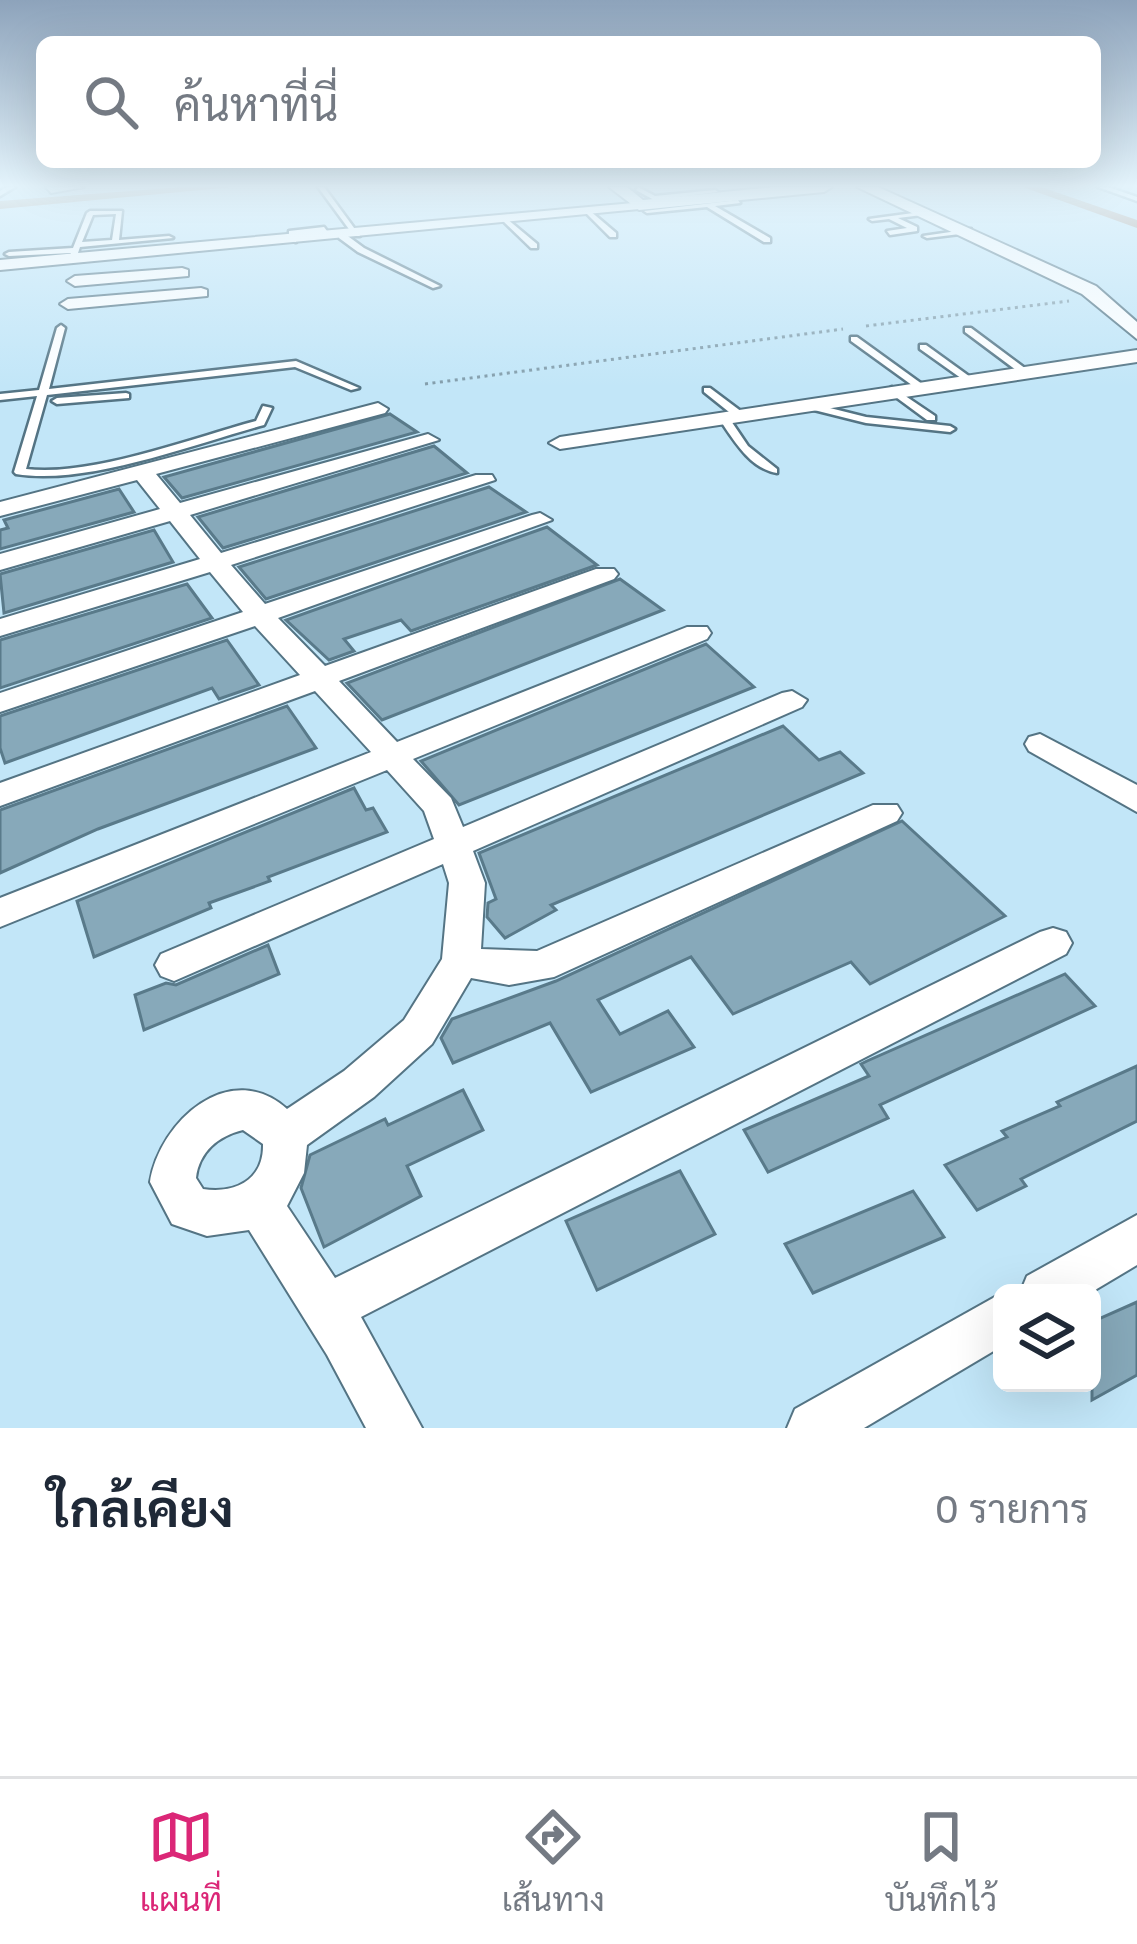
<!DOCTYPE html>
<html lang="th">
<meta charset="utf-8">
<style>
body{margin:0;font-family:"Golos Text",Sarabun,sans-serif;background:#f6f6f7;color:#1f2937}
.controls{position:absolute;right:36px;bottom:36px;display:grid;overflow:hidden;border-radius:18px;box-shadow:0 12px 48px #0002}
.controls button{width:108px;height:108px;display:grid;place-items:center;padding:0;border:0;border-bottom:3px solid #e0e1e3;background:#fff;color:#1f2937;font:60px sans-serif}
.list{margin:0;padding:0;list-style:none}
h2{display:flex;justify-content:space-between;align-items:center;height:156px;margin:0;padding:0 48px;font-size:51px}
h2 small{font-size:39px;font-weight:400;color:#747a83}
.icon{flex:none;width:66px;height:66px;fill:none;stroke:currentColor;stroke-width:2;stroke-linecap:round;stroke-linejoin:round}
.map{position:relative;flex:none;width:1137px;height:1428px;overflow:hidden}
.search{position:absolute;background:#fff;box-shadow:0 12px 48px #0002;left:36px;right:36px;top:36px;height:132px;display:flex;align-items:center;gap:30px;box-sizing:border-box;padding:0 42px;border-radius:18px;color:#747a83;font-size:45px}
.sheet{height:348px;background:#fff}
nav{display:flex;justify-content:space-around;align-items:center;box-sizing:border-box;height:168px;border-top:3px solid #e0e1e3;background:#fff;font-size:33px;color:#747a83}
nav a{display:grid;justify-items:center;gap:6px}
nav .on{color:#db2777}
.map>svg:first-child{display:block}
</style>
<div class="map">
<svg width="1137" height="1428" viewBox="0 0 1137 1428">
<rect width="100%" height="100%" fill="#c2e6f8"/>
<g fill="none" stroke-linecap="round" stroke-linejoin="round">
<g fill="#a68a77" fill-rule="evenodd">
<polygon points="182,187 233,187 0,209 0,201"/>
<polygon points="1023,187 1041,187 1137,220 1137,228"/>
</g>
</g>
<g fill="#87a9ba" stroke="#597a8a" stroke-width="3">
<polygon points="390,414 417,432 182,498 164,477"/>
<polygon points="434,446 467,473 223,548 198,517"/>
<polygon points="489,487 526,512 266,599 239,567"/>
<polygon points="119,489 134,512 0,549 0,530 8,528 4,520"/>
<polygon points="547,527 597,565 411,631 401,620 344,639 354,651 329,660 286,620"/>
<polygon points="154,530 173,562 4,613 0,574"/>
<polygon points="620,579 663,610 382,720 347,683"/>
<polygon points="187,584 212,618 0,688 0,640"/>
<polygon points="227,640 259,685 219,699 212,688 5,763 0,748 0,716"/>
<polygon points="706,644 754,687 459,805 421,761"/>
<polygon points="287,706 316,748 98,829 0,873 0,810"/>
<polygon points="783,726 819,760 840,752 863,773 551,905 556,910 505,938 487,917 488,903 496,899 479,853"/>
<polygon points="354,788 366,810 373,808 387,832 268,877 270,881 209,903 211,908 94,957 77,901"/>
<polygon points="902,821 1005,916 870,984 851,962 733,1014 691,957 598,1000 620,1034 668,1011 694,1047 591,1092 550,1023 453,1063 441,1038 452,1019 556,981"/>
<polygon points="268,945 279,974 144,1030 135,995 166,983 176,985"/>
<polygon points="1065,974 1095,1006 880,1105 888,1118 768,1172 744,1130 869,1076 861,1064 867,1061"/>
<polygon points="1137,1066 1137,1121 1021,1179 1026,1186 977,1210 945,1165 1007,1137 1002,1131 1060,1106 1057,1102"/>
<polygon points="463,1090 483,1130 407,1166 421,1196 324,1247 301,1188 310,1155 385,1119 388,1125"/>
<polygon points="680,1171 715,1234 597,1290 566,1221"/>
<polygon points="913,1191 944,1237 813,1293 785,1244"/>
<polygon points="1137,1302 1137,1375 1092,1400 1092,1322"/>
</g>
<g fill="none" stroke-linecap="round" stroke-linejoin="round">
<g stroke="#547484" stroke-width="5">
<g id="service">
<polygon points="7,187 15,187 0,196 0,191"/>
<polygon points="318,187 324,187 360,236 354,236"/>
<polygon points="638,187 655,196 715,190 718,192 654,200 636,190"/>
<polygon points="1098,187 1108,187 1137,197 1137,201"/>
<polygon points="738,200 740,203 715,206 770,238 770,242 764,242 707,207 647,213 644,211"/>
<polygon points="585,210 589,210 616,233 616,237 610,237 585,212"/>
<path d="M 90,211 L 122,211 L 119,240 L 169,236 L 173,238 L 80,247 L 76,259 L 72,261 L 68,259 L 71,253 L 9,256 L 5,254 L 9,252 L 73,248 L 87,213 ZM 116,214 L 112,240 L 82,242 L 93,215 Z"/>
<polygon points="928,211 930,214 898,218 917,227 917,231 890,235 887,231 907,228 889,219 872,221 869,219"/>
<polygon points="503,219 507,219 537,244 537,248 531,248 503,221"/>
<polygon points="324,227 327,231 296,235 296,242 289,240 289,231"/>
<polygon points="971,229 968,233 927,238 923,236"/>
<polygon points="339,234 345,234 364,248 440,286 433,288 358,252 339,238"/>
<path d="M 61,325 L 65,328 L 49,389 L 296,361 L 359,388 L 351,390 L 295,367 L 47,395 L 26,469 C 91,477 192,438 256,421 L 263,406 L 272,408 L 264,425 C 194,444 86,486 16,474 L 14,472 L 37,396 L 0,400 L 0,394 L 39,390 L 57,328 Z"/>
<polygon points="965,328 971,328 1026,369 1026,373 1020,373 965,332"/>
<polygon points="851,337 857,337 922,384 922,388 916,388 851,341"/>
<polygon points="920,345 926,345 973,379 965,381 920,349"/>
<polygon points="892,387 935,416 935,420 927,420 889,392 887,390"/>
<polygon points="704,388 710,388 742,412 742,416 734,416 704,392"/>
<polygon points="126,393 129,394 129,398 57,404 52,401 57,398"/>
<polygon points="806,402 866,417 950,426 955,429 950,432 866,423 802,407 801,405"/>
<path d="M 719,415 L 727,415 L 748,446 L 777,469 L 777,473 C 750,469 733,439 718,417 Z"/>
</g>
</g>
<g stroke="#547484" stroke-width="4">
<g id="minor">
<polygon points="46,187 84,187 51,193"/>
<polygon points="644,202 639,209 0,270 0,260"/>
<polygon points="182,268 188,270 188,276 75,286 67,281 75,276"/>
<polygon points="201,288 207,290 207,296 68,309 60,304 68,299"/>
<polygon points="1137,350 1137,362 560,449 549,443 560,437"/>
<path d="M 378,403 L 388,409 L 385,413 L 156,474 L 180,503 L 428,434 L 439,440 L 190,515 L 221,553 L 476,475 L 492,475 L 495,480 L 231,565 L 265,604 L 532,515 L 540,513 L 552,520 L 278,618 L 325,666 L 596,569 L 614,569 L 618,574 L 614,579 L 339,681 L 397,742 L 687,627 L 707,627 L 711,633 L 707,639 L 413,759 L 451,798 L 463,827 L 782,693 L 792,691 L 807,700 L 802,707 L 473,851 L 485,883 L 481,949 L 537,951 L 873,805 L 897,805 L 902,813 L 897,821 L 554,977 L 509,985 L 471,978 L 432,1044 L 374,1097 L 307,1145 L 304,1173 L 287,1206 L 335,1278 L 1040,932 L 1053,928 L 1066,932 L 1072,943 L 1066,954 L 361,1317 L 422,1428 L 366,1428 L 327,1355 L 249,1230 L 207,1236 L 172,1224 L 150,1182 C 160,1121 230,1058 287,1109 L 344,1071 L 404,1020 L 442,959 L 449,883 L 443,864 L 174,981 L 161,976 L 155,965 L 161,954 L 434,839 L 424,811 L 387,770 L 0,927 L 0,898 L 371,752 L 315,691 L 0,806 L 0,783 L 300,675 L 255,626 L 0,712 L 0,693 L 243,612 L 210,572 L 0,636 L 0,619 L 200,559 L 170,521 L 0,570 L 0,554 L 160,509 L 137,480 L 0,516 L 0,502 ZM 243,1130 L 263,1144 C 264,1180 235,1194 203,1189 L 196,1178 C 199,1152 218,1136 243,1130 Z"/>
<polygon points="1040,734 1137,785 1137,812 1029,751 1025,744 1029,737"/>
<polygon points="1137,1215 1137,1265 1090,1293 1020,1293 1027,1276"/>
<polygon points="1002,1293 1002,1346 864,1428 787,1428 795,1409"/>
</g>
</g>
<g stroke="#547484" stroke-width="4">
<g id="tertiary">
<polygon points="609,187 627,187 643,200 775,187 832,187 824,192 639,210"/>
<polygon points="857,187 878,187 1096,286 1137,322 1137,339 1082,294"/>
</g>
</g>
<g stroke="#829dab" stroke-width="3" stroke-dasharray="3 4.5" stroke-linecap="butt">
<polyline points="866,326 1069,301"/>
<polyline points="425,384 843,329"/>
</g>
<use href="#service" fill="#fff" fill-rule="evenodd"/>
<use href="#minor" fill="#fff" fill-rule="evenodd"/>
<use href="#tertiary" fill="#fff" fill-rule="evenodd"/>
</g>
<linearGradient id="sky" x2="0" y2="1"><stop stop-color="#8da3bb"/><stop offset="0.48" stop-color="#e4f4fc"/><stop offset="1" stop-color="#e4f4fc" stop-opacity="0"/></linearGradient>
<rect width="1137" height="387" fill="url(#sky)"/>
</svg>
<div class="controls">
<button><svg class="icon" aria-label="layers" viewBox="0 0 24 24"><path d="M12 4l9 5-9 5-9-5zM3 14l9 5 9-5"/></svg></button>
</div>
<div class="search"><svg class="icon" aria-label="search" viewBox="0 0 24 24"><circle cx="10" cy="10" r="6"/><path d="M15 15l6 6"/></svg>ค้นหาที่นี่</div>
</div>
<section class="sheet">
<h2>ใกล้เคียง<small>0 รายการ</small></h2>
<ul class="list">
</ul>
</section>
<nav>
<a class="on"><svg class="icon" aria-label="map" viewBox="0 0 24 24"><path d="M3 6l6-2 6 2 6-2v14l-6 2-6-2-6 2zM9 4v14M15 6v14"/></svg>แผนที่</a>
<a><svg class="icon" aria-label="directions" viewBox="0 0 24 24"><path d="M12 3l9 9-9 9-9-9zM9 14v-3h6M13 9l2 2-2 2"/></svg>เส้นทาง</a>
<a><svg class="icon" aria-label="saved" viewBox="0 0 24 24"><path d="M7 4h10v16l-5-4-5 4z"/></svg>บันทึกไว้</a>
</nav>
